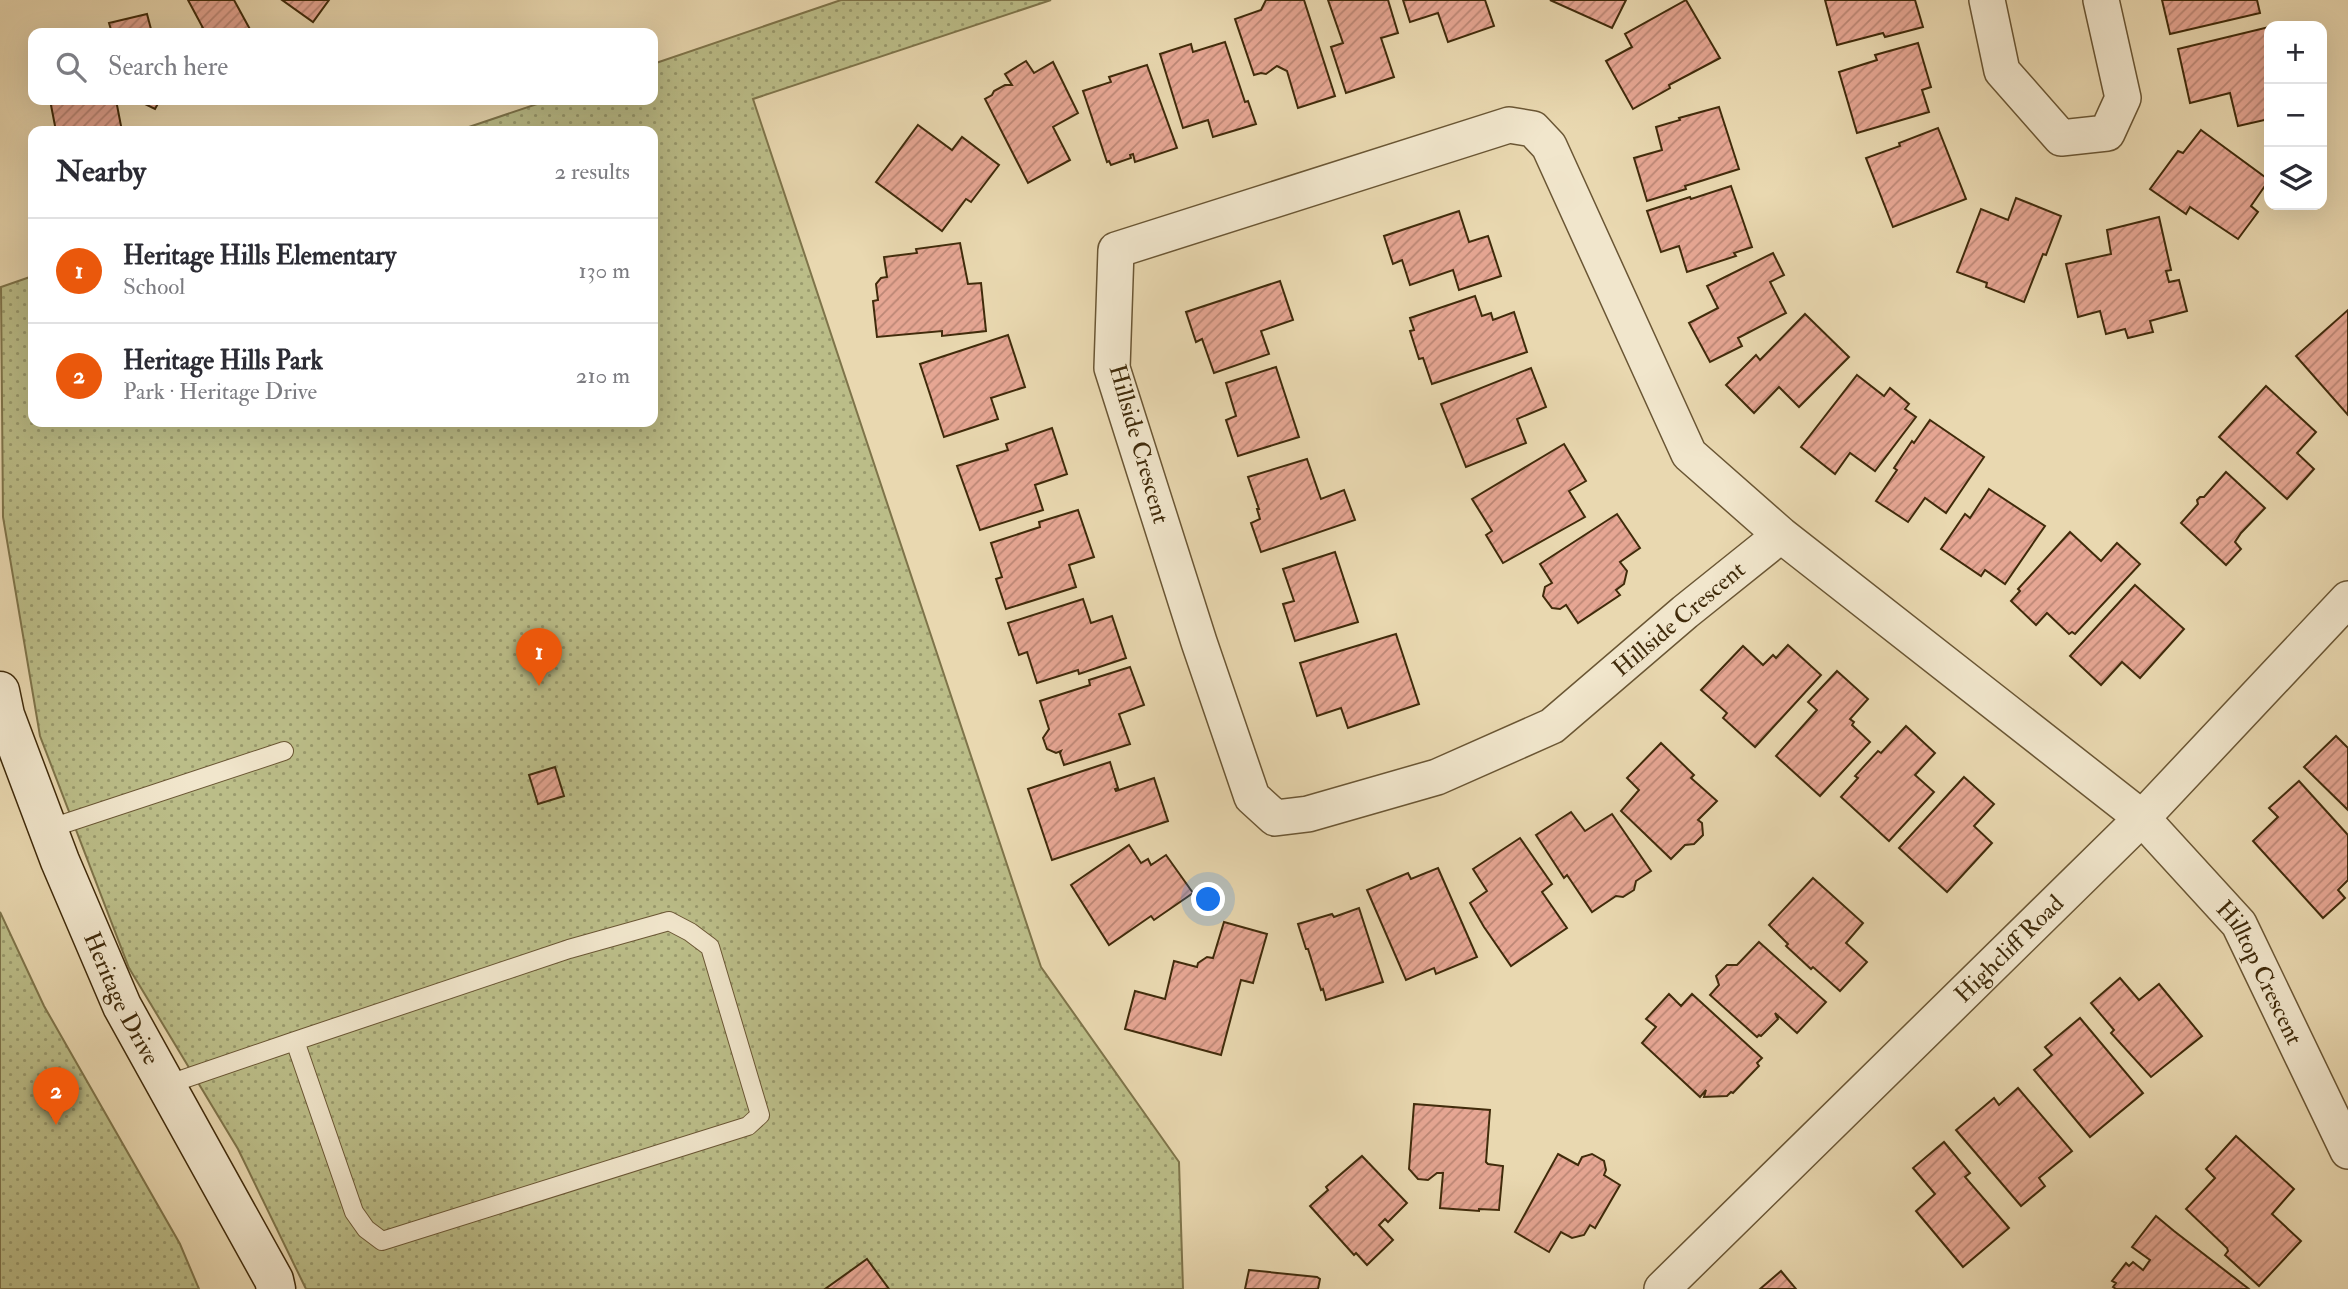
<!DOCTYPE html>
<meta charset="utf-8">
<style>
body{margin:0;font-family:"IM FELL Double Pica",serif;background:#f7f7f7;color:#2b2b33}
.controls{position:absolute;right:21px;top:21px;display:grid;overflow:hidden;border-radius:14px;box-shadow:0 7px 28px #0002}
.controls button{width:63px;height:63px;display:grid;place-items:center;padding:0;border:0;border-bottom:2px solid #e1e1e2;background:#fff;color:#2b2b33;font:35px sans-serif}
.you{position:absolute;left:1209px;top:900px;width:24px;height:24px;margin:-18px;border:5px solid #fff;border-radius:50%;background:#1a73e8;box-shadow:0 0 0 10px #1a73e833}
.badge{display:grid;place-items:center;width:46px;height:46px;border-radius:50%;background:#ea580c;color:#fff;font-size:23px;font-weight:700}
.pin{position:absolute;translate:-50% -58px;filter:drop-shadow(0 2px 4px #0008)}
.pin::after{content:'';position:absolute;top:37px;width:24px;height:21px;background:inherit;clip-path:polygon(0 0,100% 0,50% 100%)}
.list{margin:0;padding:0;list-style:none}
h2{display:flex;justify-content:space-between;align-items:center;height:91px;margin:0;padding:0 28px;font-size:30px}
h2 small{font-size:23px;font-weight:400;color:#7c7c81}
.list li{display:grid;grid-template-columns:46px 1fr auto;gap:21px;align-items:center;box-sizing:border-box;height:105px;padding:0 28px;border-top:2px solid #e1e1e2}
.list b{display:block;font-size:26px;white-space:nowrap}
.list p{margin:0;font-size:23px;white-space:nowrap;color:#7c7c81}
.list em{font-size:23px;font-style:normal;color:#7c7c81}
.icon{flex:none;width:38px;height:38px;fill:none;stroke:currentColor;stroke-width:2;stroke-linecap:round;stroke-linejoin:round}
.map{position:relative;flex:none;width:2348px;height:1289px;overflow:hidden}
.search{position:absolute;background:#fff;box-shadow:0 7px 28px #0002;left:28px;top:28px;width:630px;height:77px;display:flex;align-items:center;gap:18px;box-sizing:border-box;padding:0 24px;border-radius:14px;color:#7c7c81;font-size:26px}
.panel{position:absolute;background:#fff;box-shadow:0 7px 28px #0002;left:28px;top:126px;width:630px;height:301px;border-radius:14px}
.map>svg:first-child{display:block}
</style>
<div class="map">
<svg width="2348" height="1289" viewBox="0 0 2348 1289">
<defs>
<pattern id="park-dots" width="8" height="8" patternUnits="userSpaceOnUse" patternTransform="scale(1.75)"><rect width="8" height="8" fill="#bbbd88"/><path d="M2 2h.1M6 6h.1" fill="none" stroke="#999a6d" stroke-width="1.8" stroke-linecap="round"/></pattern>
<pattern id="building-hatch" width="6" height="6" patternUnits="userSpaceOnUse" patternTransform="scale(1.75)"><rect width="6" height="6" fill="#e6a693"/><path d="M-1 1l2-2M0 6l6-6M5 7l2-2" fill="none" stroke="#bc8776"/></pattern>
</defs>
<rect width="100%" height="100%" fill="#e9d8b0"/>
<filter id="stains"><feTurbulence type="fractalNoise" baseFrequency=".00286" numOctaves="4"/><feColorMatrix values="0 0 0 0 .2 0 0 0 0 .09 0 0 0 0 .02 0 0 0 .5 -.17"/></filter>
<radialGradient id="worn" r=".72"><stop offset=".6" stop-color="#630" stop-opacity="0"/><stop offset="1" stop-color="#630" stop-opacity=".3"/></radialGradient>
<g fill="url(#park-dots)" stroke="#7e744a" stroke-width="2">
<polygon points="841,0 1051,0 753,99 1041,967 1179,1162 1183,1289 306,1289 238,1149 129,968 40,736 3,517 1,287 33,276 33,422 653,422 653,131 457,131 549,100 653,100 653,64"/>
<polygon points="0,912 44,1006 180,1244 199,1289 0,1289"/>
</g>
<g fill="url(#building-hatch)" stroke="#402b0b" stroke-width="2">
<polygon points="188,0 234,0 252,33 193,33 203,28"/>
<polygon points="282,0 329,0 313,22"/>
<polygon points="1266,0 1304,0 1335,96 1298,108 1287,71 1277,66 1266,74 1261,73 1254,75 1235,19 1261,10"/>
<polygon points="1328,0 1388,0 1398,33 1381,38 1394,77 1346,93 1331,47 1343,43"/>
<polygon points="1403,0 1485,0 1494,26 1448,42 1438,13 1410,22"/>
<polygon points="1550,0 1626,0 1612,28"/>
<polygon points="1686,0 1720,58 1669,85 1670,88 1633,109 1606,61 1632,47 1625,34"/>
<polygon points="1825,0 1915,0 1923,27 1885,37 1883,33 1837,45"/>
<polygon points="2162,0 2257,0 2260,13 2170,34"/>
<polygon points="147,14 152,33 112,33 109,23"/>
<polygon points="2269,27 2269,119 2238,126 2230,93 2190,103 2178,49"/>
<polygon points="1225,42 1245,102 1248,101 1256,124 1213,137 1208,120 1183,128 1160,54 1191,44 1193,52"/>
<polygon points="1918,43 1931,87 1922,90 1929,112 1857,133 1839,72 1877,60 1875,55"/>
<polygon points="1026,61 1034,73 1053,62 1078,113 1053,127 1070,160 1028,183 985,99 992,95 994,91 1005,85 1012,85 1005,74"/>
<polygon points="1147,65 1177,148 1135,162 1133,154 1130,155 1131,158 1111,165 1109,161 1107,162 1083,91 1111,82 1109,77"/>
<polygon points="50,100 116,100 122,131 56,131"/>
<polygon points="128,100 160,100 155,109 141,102 130,104"/>
<polygon points="1719,107 1739,169 1685,186 1686,189 1647,201 1634,158 1662,150 1656,127 1680,120 1679,118"/>
<polygon points="918,125 952,150 962,137 999,165 971,202 966,199 942,231 876,182"/>
<polygon points="1938,128 1966,199 1893,227 1866,158 1900,146 1899,143"/>
<polygon points="2201,130 2269,180 2251,206 2258,212 2238,239 2190,207 2186,214 2150,189 2178,151 2183,153"/>
<polygon points="1731,186 1752,247 1734,253 1736,256 1687,272 1679,246 1661,252 1647,211 1690,197 1691,199"/>
<polygon points="2016,198 2061,216 2046,255 2043,254 2024,302 1986,287 1987,283 1957,272 1981,209 2008,220"/>
<polygon points="1459,211 1469,242 1488,236 1501,276 1459,290 1453,270 1410,285 1402,260 1393,264 1384,236"/>
<polygon points="2159,217 2171,270 2166,271 2169,282 2179,280 2187,311 2150,321 2153,332 2128,338 2125,329 2106,334 2100,311 2078,317 2066,264 2111,254 2107,230"/>
<polygon points="960,243 968,284 981,283 986,331 942,336 942,331 877,337 873,301 878,300 876,284 881,278 887,277 884,257 917,253 916,249"/>
<polygon points="1773,253 1784,275 1770,282 1786,313 1738,338 1742,346 1710,362 1689,323 1718,308 1707,286"/>
<polygon points="1280,281 1293,320 1261,331 1269,354 1214,373 1202,339 1196,342 1186,312"/>
<polygon points="1475,296 1482,316 1491,313 1493,320 1514,312 1527,352 1432,384 1423,358 1419,359 1410,331 1414,330 1410,318"/>
<polygon points="2348,310 2348,415 2296,356"/>
<polygon points="1805,314 1849,357 1799,407 1779,387 1754,413 1726,385 1756,355 1760,360"/>
<polygon points="1008,335 1025,387 991,398 998,419 944,437 920,364"/>
<polygon points="1276,367 1299,437 1238,456 1226,420 1236,416 1226,383"/>
<polygon points="1531,368 1546,407 1517,419 1526,443 1466,467 1441,404"/>
<polygon points="1857,375 1884,396 1890,388 1909,404 1905,409 1916,417 1875,471 1850,453 1835,474 1801,447"/>
<polygon points="2266,386 2316,432 2297,453 2314,469 2287,499 2219,437"/>
<polygon points="1930,420 1984,457 1946,513 1925,498 1908,522 1876,501 1897,470 1894,468 1912,441 1914,443"/>
<polygon points="1052,428 1067,474 1035,485 1043,510 980,530 957,466 1008,450 1006,444"/>
<polygon points="1564,444 1586,481 1569,491 1585,517 1503,563 1486,535 1492,531 1472,499"/>
<polygon points="1307,459 1321,499 1344,490 1355,520 1261,552 1251,523 1260,519 1257,509 1259,509 1248,477"/>
<polygon points="2226,472 2265,508 2241,533 2235,542 2241,549 2226,565 2181,523 2198,504 2197,500 2200,497 2204,497"/>
<polygon points="1989,489 2045,526 2005,584 1985,570 1981,576 1941,549 1965,514 1970,518"/>
<polygon points="1078,510 1094,557 1069,565 1076,587 1006,609 996,579 1002,577 991,543 1040,527 1039,522"/>
<polygon points="1617,514 1640,548 1620,562 1627,571 1624,584 1616,590 1620,595 1578,623 1566,605 1560,609 1552,608 1543,596 1545,587 1552,583 1540,564"/>
<polygon points="2070,532 2101,561 2117,543 2140,564 2075,634 2072,632 2069,634 2047,613 2036,625 2011,601 2020,591 2018,589"/>
<polygon points="1335,552 1358,622 1295,641 1283,604 1294,601 1283,569"/>
<polygon points="2135,585 2184,629 2140,678 2122,662 2101,685 2070,656"/>
<polygon points="1083,599 1091,623 1112,616 1126,658 1079,674 1078,670 1037,683 1027,652 1019,655 1008,623"/>
<polygon points="1396,634 1419,704 1348,728 1341,708 1317,716 1300,663"/>
<polygon points="1788,645 1821,675 1755,747 1723,718 1727,713 1701,690 1743,646 1763,665 1773,655 1776,658"/>
<polygon points="1130,667 1144,705 1119,714 1130,744 1064,765 1060,753 1061,751 1056,753 1047,749 1043,738 1049,729 1040,701 1090,685 1089,680"/>
<polygon points="1837,671 1868,699 1850,719 1854,722 1852,725 1870,742 1820,796 1776,756 1817,710 1808,702"/>
<polygon points="1906,726 1935,753 1915,775 1934,792 1889,841 1841,797 1858,778 1855,776 1878,751 1881,753"/>
<polygon points="2336,736 2348,748 2348,810 2304,767"/>
<polygon points="1661,743 1694,775 1691,778 1717,801 1698,820 1702,823 1703,835 1694,844 1685,845 1671,859 1621,811 1639,790 1627,778"/>
<polygon points="1110,762 1118,788 1115,789 1116,791 1154,778 1168,821 1052,860 1028,789"/>
<polygon points="555,767 564,796 538,804 529,775"/>
<polygon points="1964,777 1994,804 1974,826 1992,843 1947,892 1899,848"/>
<polygon points="2299,781 2348,835 2348,880 2338,890 2345,898 2323,918 2253,841 2278,817 2269,808"/>
<polygon points="1571,812 1585,831 1612,814 1651,871 1636,881 1634,890 1623,897 1616,896 1592,912 1567,875 1564,878 1536,835"/>
<polygon points="1520,838 1552,884 1542,892 1567,928 1511,966 1484,927 1470,903 1487,891 1473,869"/>
<polygon points="1129,845 1141,863 1148,859 1151,865 1166,855 1193,893 1154,920 1151,916 1109,945 1071,885"/>
<polygon points="1438,868 1477,957 1436,974 1434,968 1406,980 1367,890 1408,873 1411,879"/>
<polygon points="1813,878 1863,923 1846,943 1867,962 1840,991 1813,967 1811,969 1786,946 1788,944 1769,925"/>
<polygon points="1359,908 1383,982 1326,1000 1323,989 1321,990 1308,949 1306,949 1298,924 1332,914 1334,917"/>
<polygon points="1224,922 1267,934 1253,983 1241,980 1221,1055 1125,1029 1135,991 1165,999 1174,961 1197,967 1198,963 1207,957 1213,958"/>
<polygon points="1759,942 1826,1002 1797,1033 1775,1013 1778,1019 1761,1036 1759,1035 1757,1037 1710,995 1719,985 1716,976 1727,965 1737,965"/>
<polygon points="2120,978 2139,1000 2159,984 2202,1036 2151,1077 2111,1033 2114,1030 2091,1003"/>
<polygon points="1669,994 1681,1006 1692,994 1762,1058 1757,1063 1759,1066 1733,1093 1731,1092 1727,1096 1704,1097 1706,1090 1700,1097 1642,1043 1656,1027 1646,1019"/>
<polygon points="2080,1018 2143,1093 2090,1137 2034,1070 2052,1055 2045,1047"/>
<polygon points="2018,1088 2072,1151 2039,1178 2045,1186 2021,1206 1956,1130 1994,1098 1999,1105"/>
<polygon points="1414,1104 1490,1110 1486,1162 1488,1164 1503,1166 1499,1210 1479,1209 1479,1211 1440,1208 1443,1173 1437,1173 1428,1180 1418,1179 1409,1169"/>
<polygon points="2236,1136 2294,1189 2272,1214 2301,1241 2259,1286 2225,1255 2228,1251 2227,1248 2186,1209 2215,1178 2206,1169"/>
<polygon points="1944,1142 1970,1173 1965,1177 2009,1228 1963,1267 1916,1211 1935,1194 1913,1168"/>
<polygon points="1558,1154 1578,1165 1582,1157 1592,1154 1604,1161 1606,1170 1604,1175 1620,1185 1595,1228 1590,1225 1584,1235 1572,1238 1561,1232 1549,1252 1515,1232"/>
<polygon points="1362,1156 1407,1203 1388,1222 1385,1219 1379,1225 1393,1240 1367,1265 1356,1253 1354,1255 1310,1206 1328,1190 1326,1187"/>
<polygon points="2156,1216 2174,1231 2249,1289 2116,1289 2113,1287 2116,1283 2112,1281 2126,1263 2129,1266 2133,1262 2143,1270 2150,1260 2132,1247"/>
<polygon points="867,1259 889,1289 825,1289"/>
<polygon points="1249,1270 1317,1277 1320,1279 1318,1289 1245,1289"/>
<polygon points="1781,1271 1796,1289 1760,1289"/>
</g>
<g fill="none" stroke-linecap="round" stroke-linejoin="round">
<g stroke="#6a5634" stroke-width="20">
<g id="lane">
<polyline points="48,829 284,751"/>
<polyline points="166,1085 295,1041 354,1212 366,1229 382,1241 748,1126 760,1115 710,947 690,932 669,921 569,949 295,1041"/>
</g>
</g>
<g stroke="#6a5634" stroke-width="38">
<g id="street">
<polyline points="1987,0 2002,71 2061,138 2107,133 2123,98 2101,0"/>
<path id="s1" d="M 1781,535 L 1685,612 L 1552,726 L 1437,777 L 1308,814 L 1275,818 L 1252,797 L 1199,642 L 1112,368 L 1116,250 L 1509,125 L 1533,129 L 1549,146 L 1689,454 L 1781,535 L 2142,818 L 2239,924 L 2348,1151"/>
<path id="s2" d="M 1662,1289 L 2142,818 L 2348,599"/>
</g>
</g>
<g stroke="#402b0b" stroke-width="41">
<g id="secondary">
<path id="s3" d="M 0,691 L 5,715 L 60,861 L 122,1006 L 274,1280 L 276,1289"/>
</g>
</g>
<use href="#lane" stroke="#f1e6cc" stroke-width="18"/>
<use href="#street" stroke="#f1e6cc" stroke-width="35"/>
<use href="#secondary" stroke="#f1e6cc" stroke-width="38"/>
</g>
<g text-anchor="middle" dominant-baseline="central" stroke-width="5" stroke-linejoin="round" paint-order="stroke">
<g font-size="24" fill="#402b0b" stroke="#f1e6cc">
<text transform="translate(1139 444) rotate(74)">Hillside Crescent</text>
<text transform="translate(1679 619) rotate(-40)">Hillside Crescent</text>
<text stroke="none"><textPath href="#s2" startOffset="486">Highcliff Road</textPath></text>
<text stroke="none"><textPath href="#s1" startOffset="2768">Hilltop Crescent</textPath></text>
<text stroke="none"><textPath href="#s3" startOffset="331">Heritage Drive</textPath></text>
</g>
</g>
<rect width="100%" height="100%" filter="url(#stains)"/>
<rect width="100%" height="100%" fill="url(#worn)"/>
</svg>
<div class="controls">
<button>+</button>
<button>−</button>
<button><svg class="icon" aria-label="layers" viewBox="0 0 24 24"><path d="M12 4l9 5-9 5-9-5zM3 14l9 5 9-5"/></svg></button>
</div>
<div class="you"></div>
<div class="pin badge" style="left:539px;top:686px">1</div>
<div class="pin badge" style="left:56px;top:1125px">2</div>
<div class="search"><svg class="icon" aria-label="search" viewBox="0 0 24 24"><circle cx="10" cy="10" r="6"/><path d="M15 15l6 6"/></svg>Search here</div>
<section class="panel">
<h2>Nearby<small>2 results</small></h2>
<ul class="list">
<li><span class="badge">1</span><div><b>Heritage Hills Elementary</b><p>School</p></div><em>130 m</em></li>
<li><span class="badge">2</span><div><b>Heritage Hills Park</b><p>Park · Heritage Drive</p></div><em>210 m</em></li>
</ul>
</section>
</div>
